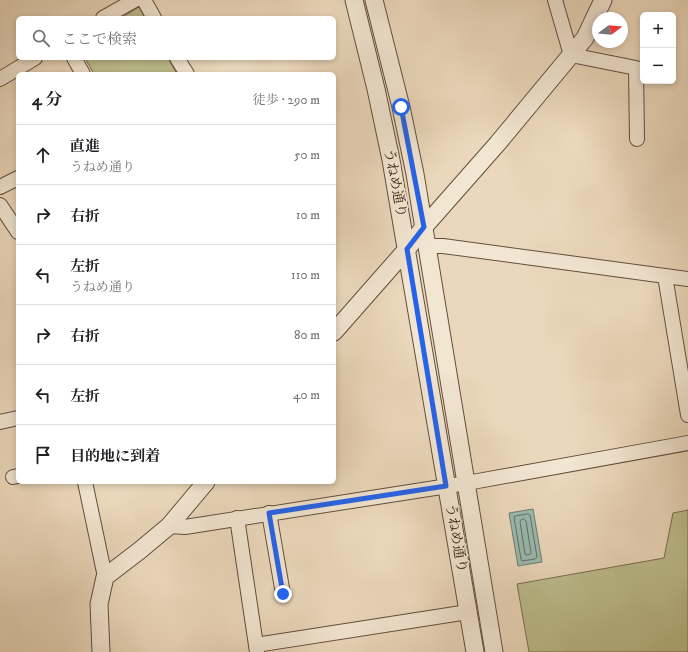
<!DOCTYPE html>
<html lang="ja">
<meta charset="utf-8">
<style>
body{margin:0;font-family:"IM FELL DW Pica","Noto Serif JP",serif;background:#f2f2f2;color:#202124}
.controls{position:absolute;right:12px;top:12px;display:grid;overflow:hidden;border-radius:6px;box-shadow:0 2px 6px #0003}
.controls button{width:36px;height:36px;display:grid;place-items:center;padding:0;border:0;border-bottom:1px solid #e0e0e0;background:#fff;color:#202124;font:20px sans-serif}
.compass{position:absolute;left:592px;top:12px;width:36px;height:36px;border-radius:50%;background:#fff;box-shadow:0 2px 6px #0003;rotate:74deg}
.stop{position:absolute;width:12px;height:12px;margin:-9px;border:3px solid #2563eb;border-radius:50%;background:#fff}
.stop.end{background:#2563eb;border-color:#fff;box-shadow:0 1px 4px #0008}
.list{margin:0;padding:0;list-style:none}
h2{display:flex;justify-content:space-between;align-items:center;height:52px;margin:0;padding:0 16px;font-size:17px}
h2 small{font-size:13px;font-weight:400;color:#757577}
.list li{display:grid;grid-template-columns:26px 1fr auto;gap:12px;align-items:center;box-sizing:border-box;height:60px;padding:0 16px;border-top:1px solid #e0e0e0}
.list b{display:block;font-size:15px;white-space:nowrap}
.list p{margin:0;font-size:13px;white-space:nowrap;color:#757577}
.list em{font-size:13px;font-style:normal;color:#757577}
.icon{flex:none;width:22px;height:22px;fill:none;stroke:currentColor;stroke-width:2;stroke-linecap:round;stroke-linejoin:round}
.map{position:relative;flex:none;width:688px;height:652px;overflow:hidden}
.search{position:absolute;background:#fff;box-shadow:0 2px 6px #0003;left:16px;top:16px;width:320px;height:44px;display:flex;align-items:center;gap:10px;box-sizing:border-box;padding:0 14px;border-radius:6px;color:#757577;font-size:15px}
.panel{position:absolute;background:#fff;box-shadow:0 2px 6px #0003;left:16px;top:72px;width:320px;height:412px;border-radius:6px}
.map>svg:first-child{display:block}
</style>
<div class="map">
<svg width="688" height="652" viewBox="0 0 688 652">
<rect width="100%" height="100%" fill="#ebd8bc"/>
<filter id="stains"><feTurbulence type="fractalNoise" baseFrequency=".005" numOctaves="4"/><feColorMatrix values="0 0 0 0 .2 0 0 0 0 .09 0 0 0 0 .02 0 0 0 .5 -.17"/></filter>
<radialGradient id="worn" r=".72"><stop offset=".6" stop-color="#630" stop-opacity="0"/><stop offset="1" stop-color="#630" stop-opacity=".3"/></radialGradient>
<g fill="#bdbd8d" stroke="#796e4f">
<polygon points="139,7 145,18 121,18"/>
<polygon points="85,58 168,58 177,74 94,74"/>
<polygon points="688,510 688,652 529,652 517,584 664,558 673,513"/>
</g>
<polygon fill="#98bab1" stroke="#707c71" points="533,509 542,562 518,566 509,513"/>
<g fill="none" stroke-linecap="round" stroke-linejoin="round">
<g stroke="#666d61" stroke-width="1">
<polygon points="528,514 530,515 537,557 535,559 522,561 521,559 514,517 516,516"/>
<polygon points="524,519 526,521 531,553 530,554 527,555 525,554 520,522 521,520"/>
</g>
<g stroke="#624e3c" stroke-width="16">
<g id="minor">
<polyline points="144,0 154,18"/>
<polyline points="555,0 571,55 636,68 637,139"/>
<polyline points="103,18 135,0"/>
<polyline points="74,58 83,74"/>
<polyline points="177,58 187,74"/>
<polyline points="0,79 35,58"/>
<polyline points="0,187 18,178"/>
<polyline points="0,205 18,232"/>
<polyline points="427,246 443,246 688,279"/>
<polyline points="665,276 688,415"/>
<polyline points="0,422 18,418"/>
<polyline points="13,477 18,476"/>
<polyline points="85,482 105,577"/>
<polyline points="269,513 283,594"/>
<polyline points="237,518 257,652"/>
<polyline points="169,526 185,527 467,483 688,443"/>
<polyline points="256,645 468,612"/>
</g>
</g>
<g stroke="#624e3c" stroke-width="19">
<g id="tertiary">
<polyline points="354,0 376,89 391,160 475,652"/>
<polyline points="374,0 401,107 415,174 494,652"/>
<polyline points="334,332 407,249 424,227 498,143 585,38 603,0"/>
<polyline points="101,652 99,604 105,577 139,551 169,526 206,482"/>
</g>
</g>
<use href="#minor" stroke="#f2e6d3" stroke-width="14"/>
<use href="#tertiary" stroke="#f2e6d3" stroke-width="17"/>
</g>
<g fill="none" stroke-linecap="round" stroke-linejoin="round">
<polyline stroke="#2563eb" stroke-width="5" points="283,594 269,513 446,486 407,249 424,227 401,107"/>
</g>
<g text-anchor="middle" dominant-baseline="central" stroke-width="3.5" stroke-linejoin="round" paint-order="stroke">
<g font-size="14" fill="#352011" stroke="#f2e6d3">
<text transform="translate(395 183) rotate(79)">うねめ通り</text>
<text transform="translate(456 538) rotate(80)">うねめ通り</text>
</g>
</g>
<rect width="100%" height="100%" filter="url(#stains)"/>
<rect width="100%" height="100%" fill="url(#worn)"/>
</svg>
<div class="controls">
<button>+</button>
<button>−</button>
</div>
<svg class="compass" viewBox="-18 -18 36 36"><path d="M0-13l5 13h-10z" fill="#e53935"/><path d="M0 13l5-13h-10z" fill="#757577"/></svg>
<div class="stop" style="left:401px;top:107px"></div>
<div class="stop end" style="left:283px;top:594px"></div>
<div class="search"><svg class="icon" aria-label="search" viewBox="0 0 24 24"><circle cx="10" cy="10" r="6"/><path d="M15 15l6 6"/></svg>ここで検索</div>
<section class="panel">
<h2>4 分<small>徒歩 · 290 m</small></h2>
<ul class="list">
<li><svg class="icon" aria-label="ahead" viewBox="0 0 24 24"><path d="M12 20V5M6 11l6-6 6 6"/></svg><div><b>直進</b><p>うねめ通り</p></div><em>50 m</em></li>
<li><svg class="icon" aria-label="right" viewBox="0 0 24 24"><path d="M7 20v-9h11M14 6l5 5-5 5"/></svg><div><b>右折</b></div><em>10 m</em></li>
<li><svg class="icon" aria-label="left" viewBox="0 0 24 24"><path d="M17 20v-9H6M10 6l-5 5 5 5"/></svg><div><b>左折</b><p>うねめ通り</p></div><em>110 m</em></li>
<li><svg class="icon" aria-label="right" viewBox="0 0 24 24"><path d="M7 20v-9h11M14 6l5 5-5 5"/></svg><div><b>右折</b></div><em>80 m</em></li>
<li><svg class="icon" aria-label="left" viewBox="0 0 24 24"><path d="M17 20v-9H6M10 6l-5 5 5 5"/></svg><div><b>左折</b></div><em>40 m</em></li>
<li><svg class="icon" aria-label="arrive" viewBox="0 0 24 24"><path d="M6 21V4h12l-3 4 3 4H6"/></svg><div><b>目的地に到着</b></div></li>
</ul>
</section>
</div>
